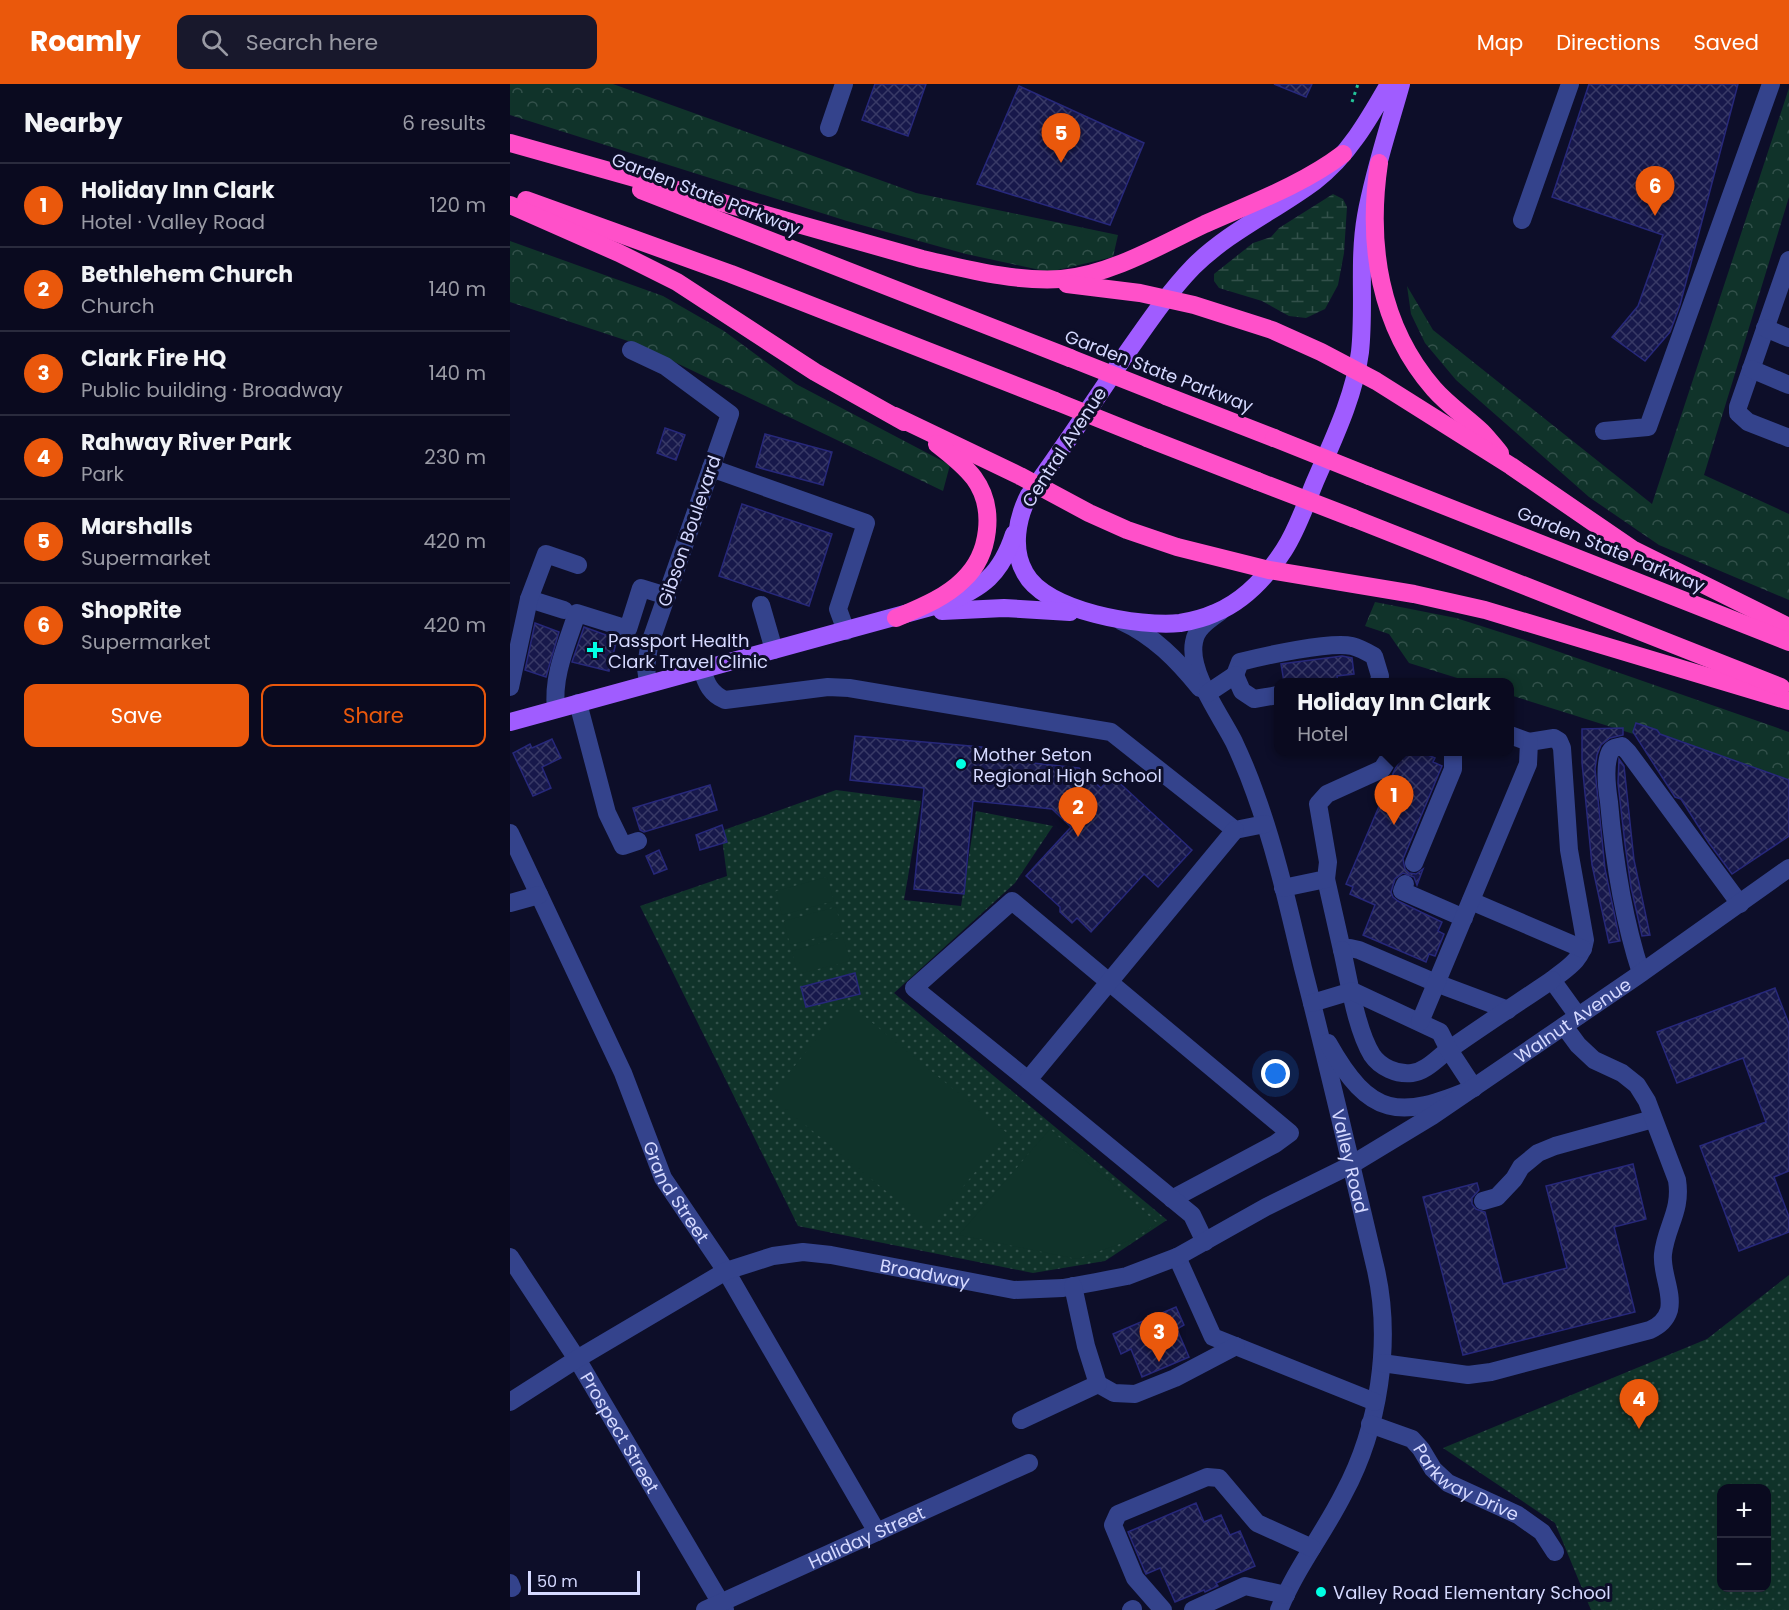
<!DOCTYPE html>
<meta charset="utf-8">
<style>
body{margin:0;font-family:Poppins,sans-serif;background:#18182c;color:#f1f3f6}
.controls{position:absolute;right:18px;bottom:18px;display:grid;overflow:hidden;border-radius:12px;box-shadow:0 6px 24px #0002}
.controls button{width:54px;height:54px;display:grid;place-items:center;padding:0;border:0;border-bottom:2px solid #2a2b3d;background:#0a0a1f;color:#f1f3f6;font:30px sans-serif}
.scale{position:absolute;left:18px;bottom:15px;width:112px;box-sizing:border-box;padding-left:6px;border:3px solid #d5d9ff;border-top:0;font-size:16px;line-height:21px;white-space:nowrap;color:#d5d9ff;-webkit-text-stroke:4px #0d0e29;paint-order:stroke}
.you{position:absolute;left:766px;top:990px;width:21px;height:21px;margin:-15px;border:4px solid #fff;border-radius:50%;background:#1a73e8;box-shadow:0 0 0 9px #1a73e833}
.badge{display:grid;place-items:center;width:39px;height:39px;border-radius:50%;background:#ea580c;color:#fff;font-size:20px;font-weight:700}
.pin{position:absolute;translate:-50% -50px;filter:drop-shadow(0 2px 3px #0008)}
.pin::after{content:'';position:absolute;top:32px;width:21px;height:18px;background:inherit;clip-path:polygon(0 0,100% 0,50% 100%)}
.popup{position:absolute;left:764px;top:594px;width:240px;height:78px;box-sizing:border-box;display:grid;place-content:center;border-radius:12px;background:#0a0a1f;filter:drop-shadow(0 2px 4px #0005);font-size:20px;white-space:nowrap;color:#999aa4}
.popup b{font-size:22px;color:#f1f3f6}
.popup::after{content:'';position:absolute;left:50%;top:100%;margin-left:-12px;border:12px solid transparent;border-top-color:#0a0a1f}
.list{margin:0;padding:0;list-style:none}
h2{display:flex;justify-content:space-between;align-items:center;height:78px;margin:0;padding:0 24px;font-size:26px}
h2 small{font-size:20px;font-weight:400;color:#999aa4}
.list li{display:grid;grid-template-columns:39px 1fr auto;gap:18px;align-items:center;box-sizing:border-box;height:84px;padding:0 24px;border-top:2px solid #2a2b3d}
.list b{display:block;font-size:22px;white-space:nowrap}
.list p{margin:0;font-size:20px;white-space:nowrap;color:#999aa4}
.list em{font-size:20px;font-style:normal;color:#999aa4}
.actions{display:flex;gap:12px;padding:18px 24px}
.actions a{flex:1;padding:14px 0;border:2px solid #ea580c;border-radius:12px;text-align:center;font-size:21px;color:#ea580c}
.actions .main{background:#ea580c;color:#fff}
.icon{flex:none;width:33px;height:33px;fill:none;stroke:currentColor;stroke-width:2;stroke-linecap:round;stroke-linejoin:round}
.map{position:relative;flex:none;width:1279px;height:1526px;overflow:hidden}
header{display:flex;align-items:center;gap:36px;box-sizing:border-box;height:84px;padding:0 30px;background:#ea580c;color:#fff}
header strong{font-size:28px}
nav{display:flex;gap:33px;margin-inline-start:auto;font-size:21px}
.search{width:420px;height:54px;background:#18182c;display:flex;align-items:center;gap:15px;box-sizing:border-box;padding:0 21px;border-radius:12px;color:#999aa4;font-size:22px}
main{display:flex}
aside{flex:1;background:#0a0a1f}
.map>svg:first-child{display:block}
</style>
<header>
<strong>Roamly</strong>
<div class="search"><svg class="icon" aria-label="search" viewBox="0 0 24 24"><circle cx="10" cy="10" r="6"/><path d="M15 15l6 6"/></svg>Search here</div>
<nav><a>Map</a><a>Directions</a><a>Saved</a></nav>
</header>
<main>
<aside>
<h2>Nearby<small>6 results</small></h2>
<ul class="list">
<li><span class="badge">1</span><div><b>Holiday Inn Clark</b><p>Hotel · Valley Road</p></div><em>120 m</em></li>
<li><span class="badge">2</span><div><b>Bethlehem Church</b><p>Church</p></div><em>140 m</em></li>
<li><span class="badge">3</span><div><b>Clark Fire HQ</b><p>Public building · Broadway</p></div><em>140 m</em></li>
<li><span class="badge">4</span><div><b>Rahway River Park</b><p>Park</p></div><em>230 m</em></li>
<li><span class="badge">5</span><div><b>Marshalls</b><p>Supermarket</p></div><em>420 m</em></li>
<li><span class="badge">6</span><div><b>ShopRite</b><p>Supermarket</p></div><em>420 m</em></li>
</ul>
<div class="actions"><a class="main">Save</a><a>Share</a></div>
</aside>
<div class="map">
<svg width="1279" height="1526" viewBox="0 0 1279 1526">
<defs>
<pattern id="forest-crowns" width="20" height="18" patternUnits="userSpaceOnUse" patternTransform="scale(1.5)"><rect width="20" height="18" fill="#10332a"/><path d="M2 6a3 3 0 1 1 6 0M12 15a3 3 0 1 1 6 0" fill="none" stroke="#32504a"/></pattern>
<pattern id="wetland-marsh" width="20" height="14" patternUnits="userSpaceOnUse" patternTransform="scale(1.5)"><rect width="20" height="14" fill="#10332a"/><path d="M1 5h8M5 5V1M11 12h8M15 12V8" fill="none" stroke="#32504a"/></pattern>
<pattern id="park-dots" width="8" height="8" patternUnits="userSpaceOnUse" patternTransform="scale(1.5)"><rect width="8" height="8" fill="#10332a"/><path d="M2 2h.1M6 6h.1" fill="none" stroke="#32504a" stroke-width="1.8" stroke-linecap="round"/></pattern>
<pattern id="building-cross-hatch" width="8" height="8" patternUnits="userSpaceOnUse" patternTransform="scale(1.5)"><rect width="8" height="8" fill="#17184b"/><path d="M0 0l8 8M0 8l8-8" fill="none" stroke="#383966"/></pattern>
</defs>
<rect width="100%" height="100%" fill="#0d0e29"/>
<g fill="url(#forest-crowns)">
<polygon points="0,0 103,0 406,109 608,151 603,173 539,188 456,170 337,137 0,31"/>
<polygon points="1279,4 1279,113 1194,391 1279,430 1279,516 1149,461 1079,413 946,296 915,259 901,230 897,202 923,246 1142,420"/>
<polygon points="0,157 153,212 214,247 286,300 440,381 433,407 127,260 0,218"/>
<polygon points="865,518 946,534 1015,556 1279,648 1279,699 1000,611 1000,598 960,598 899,579 879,550 855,542"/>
</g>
<polygon fill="url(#wetland-marsh)" points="823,110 833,115 837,123 834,169 828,201 815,225 796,234 779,232 752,217 709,204 704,197 704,190 743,159 761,153 769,144"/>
<g fill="url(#park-dots)" fill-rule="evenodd">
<polygon points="326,706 411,717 394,816 451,822 466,727 543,742 505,799 384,909 657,1136 595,1177 523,1189 288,1142 130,822 217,792 211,747"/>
<path d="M 1279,1191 L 1279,1526 L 1081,1526 L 1045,1439 L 933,1364 L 1197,1255 ZM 1256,1404 L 1256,1504 L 1212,1504 L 1212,1404 Z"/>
</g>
<g fill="#10332a">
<polygon points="317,793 324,817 272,831 266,807"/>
<polygon points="326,823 332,847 280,861 274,837"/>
<polygon points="333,853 340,877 288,890 282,867"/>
<polygon points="337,918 497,1049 420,1143 260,1012"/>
<polygon points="540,1045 647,1139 624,1155 567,1175 449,1151"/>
</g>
<g fill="url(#building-cross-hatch)" stroke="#27287a" stroke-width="1.5">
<polygon points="365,0 416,0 398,52 352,36"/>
<polygon points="764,0 802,0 796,13"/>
<polygon points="1079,0 1228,0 1170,221 1160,248 1135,277 1102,253 1128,222 1153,151 1042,113"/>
<polygon points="509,2 634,59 600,141 467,100"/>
<polygon points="155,344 175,351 166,376 147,369"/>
<polygon points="255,350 322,368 313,401 246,383"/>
<polygon points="232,420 322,450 299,522 209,492"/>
<polygon points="25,539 49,548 36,593 15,586"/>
<polygon points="74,543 107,555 99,587 62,578"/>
<polygon points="832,572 842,574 844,590 827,592 828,598 774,598 771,580"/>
<polygon points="1126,639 1147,646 1150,650 1279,696 1279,752 1222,790 1199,759 1171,715 1165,713 1123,648"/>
<polygon points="1113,644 1113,651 1100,654 1091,661 1087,671 1085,685 1095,785 1110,857 1099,859 1082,781 1072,679 1072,645"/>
<polygon points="345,652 472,663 486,675 569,684 591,704 602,692 682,766 648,803 634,790 581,848 567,834 562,839 550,828 550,823 516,792 561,743 542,725 463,717 454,810 404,805 414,704 340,696"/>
<polygon points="42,655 51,674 32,683 41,704 23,712 3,669 20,660 22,664"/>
<polygon points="894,668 911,668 925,674 923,678 932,682 893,775 895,785 899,789 906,790 913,785 907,801 904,793 893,789 885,795 881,808 883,813 888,817 932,838 928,847 934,850 925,872 919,870 916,878 853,851 865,821 840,810 843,803 836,800 884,687"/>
<polygon points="1109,675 1114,682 1124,776 1140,851 1132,852 1121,803 1115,760 1108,699"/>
<polygon points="200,701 207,726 134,748 130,746 123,724"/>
<polygon points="212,741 217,758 190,766 186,751"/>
<polygon points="149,766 157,785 144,790 136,772"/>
<polygon points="345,889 350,910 296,923 291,903"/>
<polygon points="1265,904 1279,940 1279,1087 1264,1093 1279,1133 1279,1148 1229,1167 1190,1062 1256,1038 1233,974 1167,999 1147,948"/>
<polygon points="1123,1080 1136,1135 1104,1143 1125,1228 953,1271 913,1113 967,1099 969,1106 962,1114 962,1120 966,1125 975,1128 993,1200 1057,1184 1036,1102"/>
<polygon points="666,1223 674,1241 667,1245 679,1273 632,1293 621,1265 611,1270 603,1250"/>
<polygon points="686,1419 694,1438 711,1431 720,1451 730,1447 745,1482 706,1499 708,1502 695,1508 694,1506 665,1518 650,1484 636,1490 635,1488 618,1448"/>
</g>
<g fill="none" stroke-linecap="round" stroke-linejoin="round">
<polyline stroke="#23c499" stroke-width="3" stroke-dasharray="3 4.5" stroke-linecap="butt" points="842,18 848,0"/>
<g stroke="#34438c" stroke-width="18">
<polyline points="319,44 334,0"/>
<polyline points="1012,136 1060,0"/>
<polyline points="1279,176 1228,323 1228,329 1238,338 1279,354"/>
<polyline points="1255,244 1279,254"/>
<polyline points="121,266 155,282 220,330 139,562 136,584 138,599"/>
<polyline points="1241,285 1279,301"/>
<polyline points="1094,347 1138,343 1261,0"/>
<polyline points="201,384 356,439 328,525 336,547"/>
<polyline points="19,515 54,526"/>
<polyline points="251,521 264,566"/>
<path id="s1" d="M 710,528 C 699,536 686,544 684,558 C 678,588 711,632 724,658 C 732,675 739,692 745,709 C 766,766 779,826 793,884 C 819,984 842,1085 866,1186 C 882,1258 869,1344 834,1409 C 814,1449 786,1484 769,1526"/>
<path d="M 611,537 C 644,552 667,576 690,604"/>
<path d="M 192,585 C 196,600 201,610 215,616 L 318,603 L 339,604 L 601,648 L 725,746 L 755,740"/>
<path d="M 725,591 L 730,578 C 754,572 820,557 842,562 C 850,564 857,568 864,572 L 870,592 L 869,598"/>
<polyline points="0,603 19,515 36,470 68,481"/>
<polyline points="698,609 725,591 732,607 744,615 768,611"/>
<polyline points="68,619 97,729 113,762 128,757"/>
<path d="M 46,625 C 42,592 57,560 67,529 L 118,545 L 131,504 L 157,512"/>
<path d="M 1019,658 L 1044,654 L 1049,657 L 1052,664 L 1059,766 L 1075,856 C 1072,876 1057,884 1042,896 L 1068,932"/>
<path id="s2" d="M 0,749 L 113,989 L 153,1094 L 216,1187 L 367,1448"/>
<polyline points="904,779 943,685 943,668"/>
<polyline points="816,795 832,866 840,864 849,866 926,899 998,926"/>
<polyline points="895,800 892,807 954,834"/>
<polyline points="773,804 816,795 818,778 808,720 817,710 872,685 883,668"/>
<polyline points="961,817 1073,865"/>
<polyline points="0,819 29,811"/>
<path d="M 832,866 C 839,896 846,945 862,971 C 870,983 887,991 902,989 C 917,987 928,973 940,965 C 974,941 1008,919 1042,896"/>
<path d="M 1131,889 C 1113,834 1104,776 1099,718 C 1097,705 1094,681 1100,668 C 1102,664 1107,663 1112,662 L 1118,668 L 1230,820"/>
<path d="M 802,919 L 842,907 L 930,948 L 939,966 L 964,1004 C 889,1036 860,1034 818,959"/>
<polyline points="910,938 1018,680 1019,658 1000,651"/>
<polyline points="518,996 404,904 502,817 780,1049 765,1060 662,1115"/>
<polyline points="973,1117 987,1113 1004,1095 1011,1083 1028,1069 1045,1062 1143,1035"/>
<polyline points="695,1158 682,1131 518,996 725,746"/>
<path id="s3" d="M 0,1173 L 67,1275 L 215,1526"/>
<polyline points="667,1173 703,1253 865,1318"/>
<path d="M 872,1279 L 958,1291 L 981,1288 L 1140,1246 C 1149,1242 1156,1236 1159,1226 C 1163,1208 1151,1188 1153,1170 C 1156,1142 1172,1127 1167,1096 L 1137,1017 L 1127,1001 L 1112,989 L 1084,976 L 1068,961 L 1054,942"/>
<polyline points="588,1300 604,1309 625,1310 665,1294 726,1262"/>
<path id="s4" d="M 0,1318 L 67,1275 L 216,1187 L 263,1172 L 293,1168 L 321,1171 L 504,1206 L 553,1204 L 586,1198 L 617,1192 L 667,1173 L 756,1123 L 841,1081 L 922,1032 L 1127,892 L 1279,784"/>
<polyline points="511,1336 588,1300 576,1262 563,1202"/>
<path id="s5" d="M 860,1340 L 902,1355 L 911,1365 L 923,1385 L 938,1399 L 1008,1431 L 1032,1448 L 1045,1468"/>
<polyline points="0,1499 2,1504"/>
<path id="s6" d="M 195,1526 L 519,1379"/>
<polyline points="621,1526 623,1525"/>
<polyline points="653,1526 625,1494 603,1441 608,1430 697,1393 709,1394 747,1439 802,1464"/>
<polyline points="683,1526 735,1502 776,1511"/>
</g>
<g stroke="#a05cff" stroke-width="18">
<path d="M 879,0 C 859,35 838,72 805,97 C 765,127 719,147 683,183 C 657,210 636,242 614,273 C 583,319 552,366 519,411 C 507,434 501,465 515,489 C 536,528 630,543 670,539 C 682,537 694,534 705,529 C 734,517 757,492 774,466 C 787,446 795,422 804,400 C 822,358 844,314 850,268 C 855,222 848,177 856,132 C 864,87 879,43 891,0"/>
<polyline points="432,527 494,524 560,528"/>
<path d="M 0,638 L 435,519 C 473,504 491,490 504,450"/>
</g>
<g stroke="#ff50c9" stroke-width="18">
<path d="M 0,59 L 412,175 C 457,185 504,198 551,195 C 600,191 651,161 695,140 C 742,119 792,101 833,70"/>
<path d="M 869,79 C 857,160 869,242 924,305 C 938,321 956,333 972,348 C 978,354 984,362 990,369"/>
<polyline points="131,106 560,274"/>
<polyline points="16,116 221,190 545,317"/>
<polyline points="0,121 109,169 167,198 305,288 394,338"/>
<polyline points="557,200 630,209 684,221 762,246 811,268 866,297 1001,382 1122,465 1279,543"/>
<polyline points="656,312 764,354"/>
<polyline points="385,332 510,392 579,429 617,446 667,463 759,486 904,510 975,526 1279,617"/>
<polyline points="637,354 747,397"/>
<polyline points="859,392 1279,558"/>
<polyline points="843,434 1271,603"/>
<path d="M 386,534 C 409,524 435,514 453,496 C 480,471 486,424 464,394 C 454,381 440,370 427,360"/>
</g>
<g stroke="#ff50c9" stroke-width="18">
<polyline points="560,274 656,312"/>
<polyline points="545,317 637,354"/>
<polyline points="764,354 859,392"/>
<polyline points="747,397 843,434"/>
</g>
</g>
<g fill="#01ffe3" stroke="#0d0e29" stroke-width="2">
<path d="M82 557h6v6h6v6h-6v6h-6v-6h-6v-6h6z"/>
<circle cx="451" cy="680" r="6"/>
<circle cx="811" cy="1508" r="6"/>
</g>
<g text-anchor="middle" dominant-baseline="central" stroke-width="6" stroke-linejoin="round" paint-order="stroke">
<g font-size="18" fill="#d5d9ff" stroke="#0d0e29">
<text transform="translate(196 110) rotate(21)">Garden State Parkway</text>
<text transform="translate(649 287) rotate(21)">Garden State Parkway</text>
<text transform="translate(554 363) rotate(-57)">Central Avenue</text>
<text transform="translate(179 447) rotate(-71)">Gibson Boulevard</text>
<text transform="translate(1101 465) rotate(22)">Garden State Parkway</text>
<text stroke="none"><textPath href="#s4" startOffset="1176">Walnut Avenue</textPath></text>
<text stroke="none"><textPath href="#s1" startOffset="586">Valley Road</textPath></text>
<text stroke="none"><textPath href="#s2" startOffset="396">Grand Street</textPath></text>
<text stroke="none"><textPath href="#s4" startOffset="456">Broadway</textPath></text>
<text stroke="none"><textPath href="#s3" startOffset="207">Prospect Street</textPath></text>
<text stroke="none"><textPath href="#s5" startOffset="116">Parkway Drive</textPath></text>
<text stroke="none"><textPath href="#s6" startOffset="177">Haliday Street</textPath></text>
</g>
<g font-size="18" fill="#d5d9ff" stroke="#0d0e29" text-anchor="start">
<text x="98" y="556">Passport Health<tspan x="98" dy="21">Clark Travel Clinic</tspan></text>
<text x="463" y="670">Mother Seton<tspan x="463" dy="21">Regional High School</tspan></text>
<text x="823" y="1508">Valley Road Elementary School</text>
</g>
</g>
</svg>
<div class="controls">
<button>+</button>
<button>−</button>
</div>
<div class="scale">50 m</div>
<div class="you"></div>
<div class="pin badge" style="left:884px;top:741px">1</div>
<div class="popup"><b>Holiday Inn Clark</b>Hotel</div>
<div class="pin badge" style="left:568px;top:753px">2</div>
<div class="pin badge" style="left:649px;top:1278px">3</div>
<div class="pin badge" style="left:1129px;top:1345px">4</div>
<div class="pin badge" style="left:551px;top:79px">5</div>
<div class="pin badge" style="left:1145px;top:132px">6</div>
</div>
</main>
